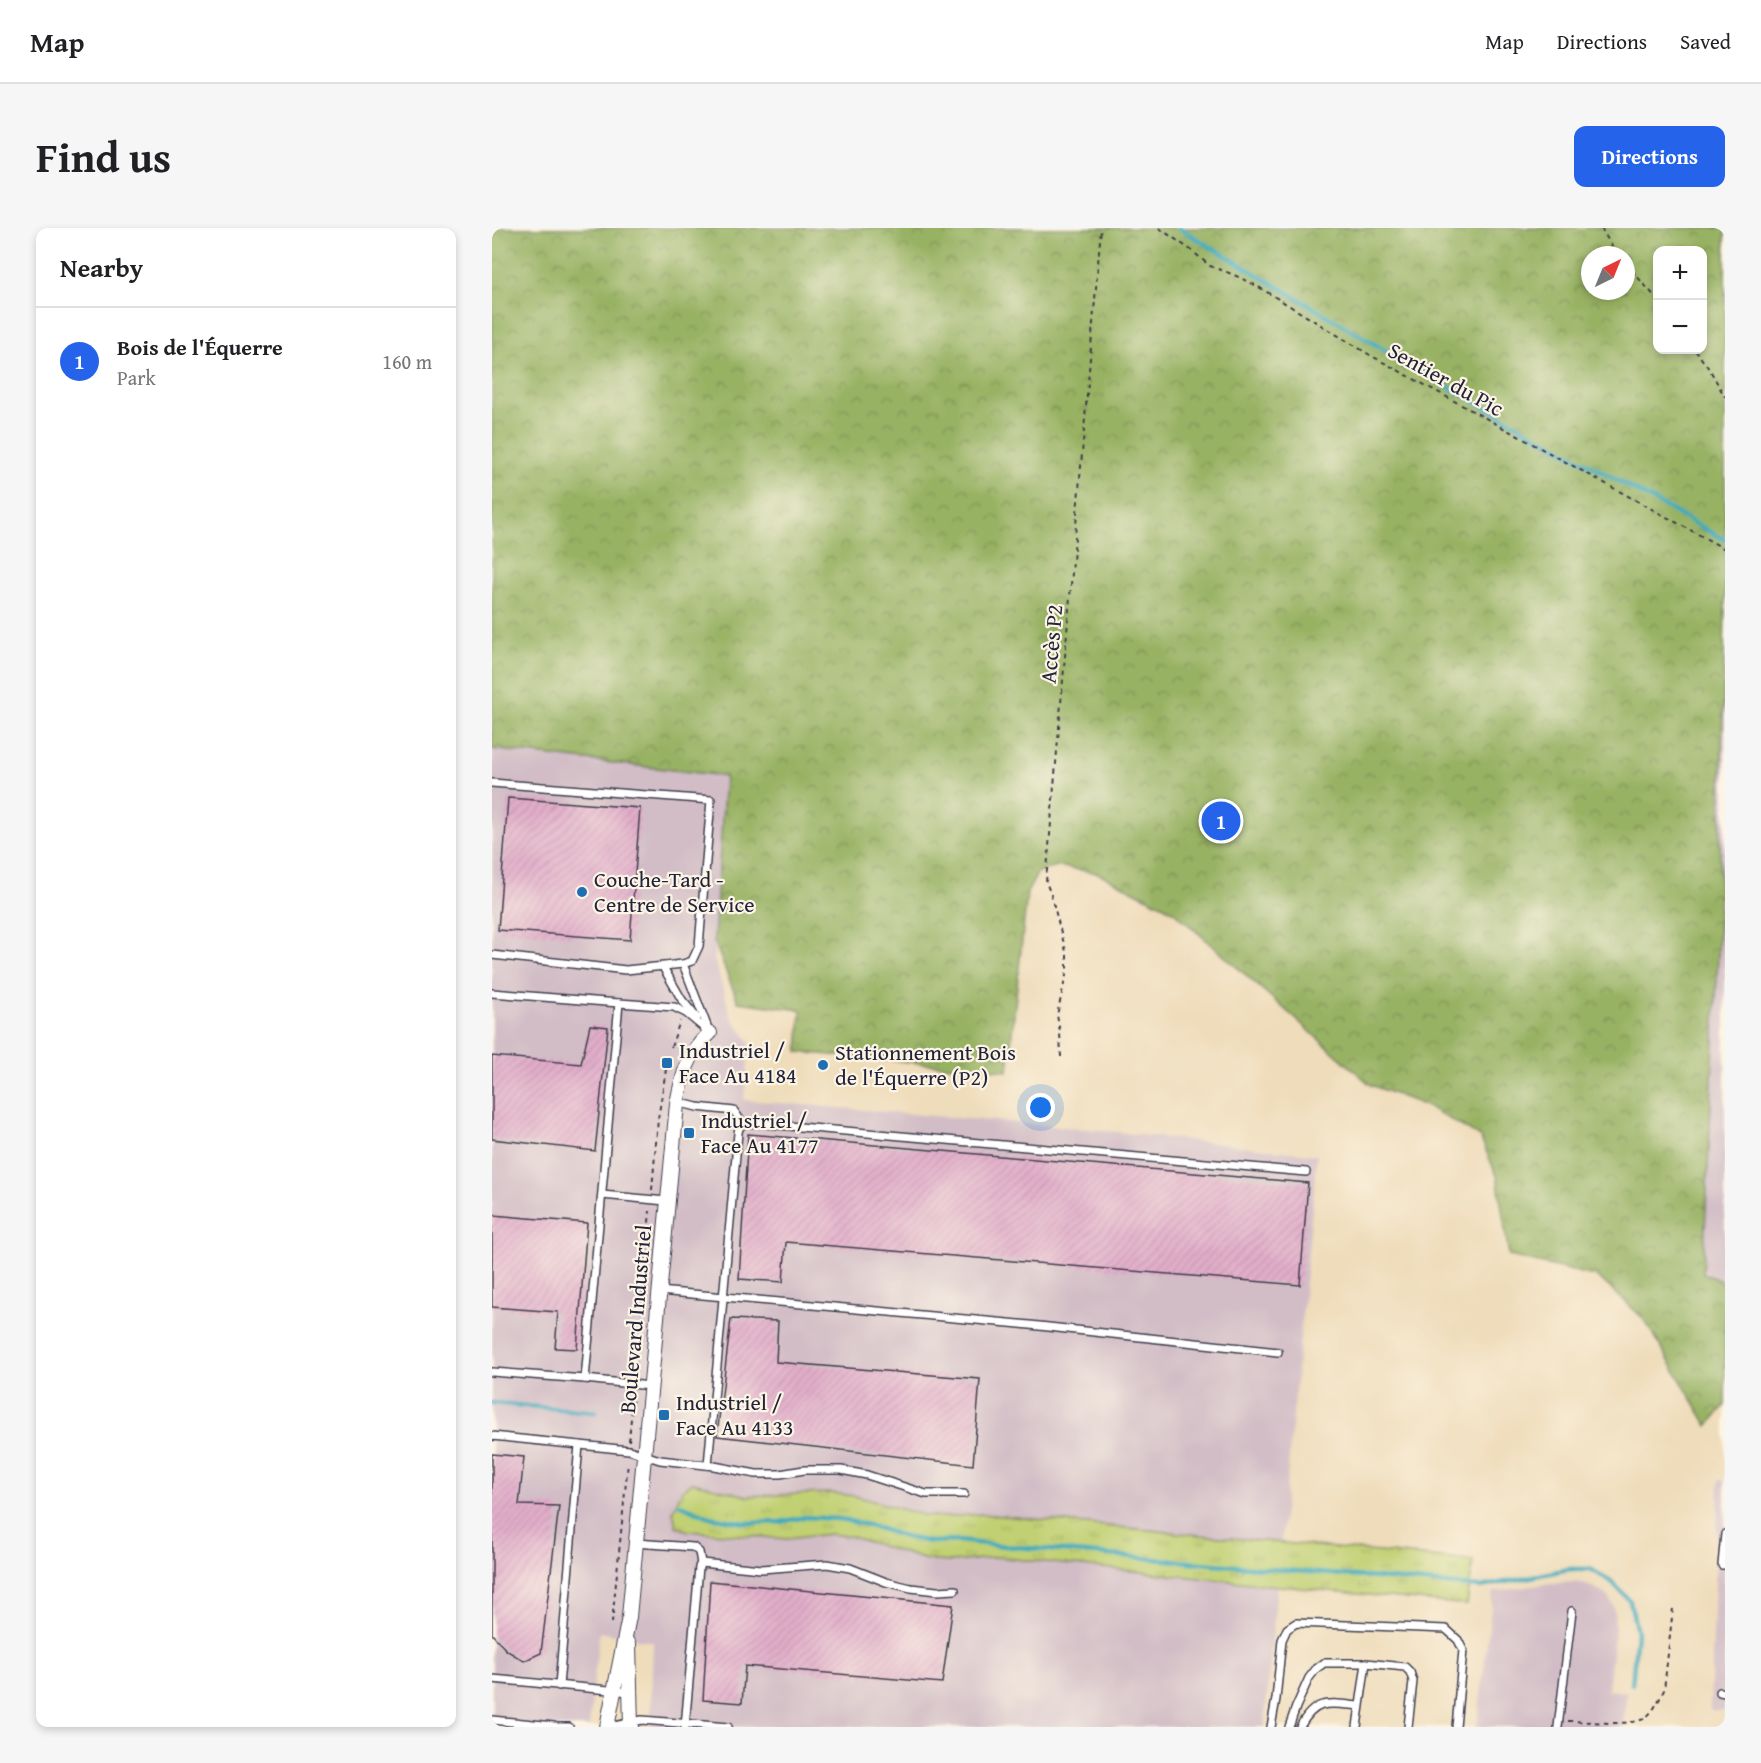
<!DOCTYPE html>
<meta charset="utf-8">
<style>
body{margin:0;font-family:"Gentium Book Plus",serif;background:#f6f6f6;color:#202124}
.controls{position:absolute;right:18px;top:18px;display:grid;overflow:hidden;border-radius:12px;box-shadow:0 3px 9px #0003}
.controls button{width:54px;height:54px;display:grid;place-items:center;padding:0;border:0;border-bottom:2px solid #e0e0e0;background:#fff;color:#202124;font:30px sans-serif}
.compass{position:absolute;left:1089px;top:18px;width:54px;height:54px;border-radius:50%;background:#fff;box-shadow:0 3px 9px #0003;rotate:43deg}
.you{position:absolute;left:549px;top:880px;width:21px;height:21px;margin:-15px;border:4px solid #fff;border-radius:50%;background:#1a73e8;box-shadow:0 0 0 9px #1a73e833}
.badge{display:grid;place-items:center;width:39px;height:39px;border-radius:50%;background:#2563eb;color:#fff;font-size:20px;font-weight:700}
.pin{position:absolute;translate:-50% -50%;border:3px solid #fff;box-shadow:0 2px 6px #0006}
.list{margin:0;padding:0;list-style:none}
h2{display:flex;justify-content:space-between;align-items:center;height:78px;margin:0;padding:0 24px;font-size:26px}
h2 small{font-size:20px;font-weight:400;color:#757577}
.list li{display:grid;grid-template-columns:39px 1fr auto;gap:18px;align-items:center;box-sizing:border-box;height:108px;padding:0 24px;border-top:2px solid #e0e0e0}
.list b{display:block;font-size:22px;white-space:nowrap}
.list p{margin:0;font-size:20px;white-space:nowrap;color:#757577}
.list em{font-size:20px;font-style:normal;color:#757577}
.map{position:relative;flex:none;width:1233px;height:1499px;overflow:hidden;border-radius:12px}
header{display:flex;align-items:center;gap:36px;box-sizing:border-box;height:84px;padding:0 30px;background:#fff;border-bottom:2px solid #e0e0e0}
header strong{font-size:28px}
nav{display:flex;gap:33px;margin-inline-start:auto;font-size:21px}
.intro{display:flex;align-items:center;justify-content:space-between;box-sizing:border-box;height:144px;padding:0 36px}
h1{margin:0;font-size:42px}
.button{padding:15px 27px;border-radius:12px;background:#2563eb;color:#fff;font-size:21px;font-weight:700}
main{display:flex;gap:36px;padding:0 36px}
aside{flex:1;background:#fff;border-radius:12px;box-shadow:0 3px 9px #0003}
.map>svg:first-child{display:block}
</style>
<header>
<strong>Map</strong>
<nav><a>Map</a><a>Directions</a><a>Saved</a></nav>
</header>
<div class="intro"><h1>Find us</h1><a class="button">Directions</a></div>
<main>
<aside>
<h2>Nearby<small></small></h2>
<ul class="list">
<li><span class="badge">1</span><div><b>Bois de l'Équerre</b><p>Park</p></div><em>160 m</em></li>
</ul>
</aside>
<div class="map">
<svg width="1233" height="1499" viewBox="0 0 1233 1499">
<defs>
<pattern id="grass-tufts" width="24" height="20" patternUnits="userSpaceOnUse" patternTransform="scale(1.5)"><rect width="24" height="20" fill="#c1d072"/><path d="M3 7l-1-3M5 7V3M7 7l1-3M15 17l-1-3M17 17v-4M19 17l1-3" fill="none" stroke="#a6b264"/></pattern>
<pattern id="forest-crowns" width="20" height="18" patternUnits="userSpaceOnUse" patternTransform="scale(1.5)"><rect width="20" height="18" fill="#98b264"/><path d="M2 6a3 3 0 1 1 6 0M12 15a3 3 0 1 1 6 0" fill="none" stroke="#7c9054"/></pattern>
<pattern id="building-hatch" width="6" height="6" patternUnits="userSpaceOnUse" patternTransform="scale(1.5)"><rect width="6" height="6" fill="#e2aeca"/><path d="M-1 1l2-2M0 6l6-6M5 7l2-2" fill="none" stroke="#c295ae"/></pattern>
</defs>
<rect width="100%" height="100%" fill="#fcf5e5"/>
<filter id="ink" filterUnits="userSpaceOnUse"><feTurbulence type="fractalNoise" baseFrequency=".0167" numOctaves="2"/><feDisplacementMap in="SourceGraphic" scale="12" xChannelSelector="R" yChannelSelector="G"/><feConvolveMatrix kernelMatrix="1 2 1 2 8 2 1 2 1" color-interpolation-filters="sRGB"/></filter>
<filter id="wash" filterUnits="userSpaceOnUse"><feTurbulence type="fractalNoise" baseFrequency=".008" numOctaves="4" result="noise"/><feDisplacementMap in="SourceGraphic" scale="24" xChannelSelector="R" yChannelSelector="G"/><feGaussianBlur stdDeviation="1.35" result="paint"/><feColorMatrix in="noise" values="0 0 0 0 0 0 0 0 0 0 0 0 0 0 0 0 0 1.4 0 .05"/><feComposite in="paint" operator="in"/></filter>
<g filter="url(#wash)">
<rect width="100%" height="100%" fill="#efdcba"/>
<g fill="#d2bdc6">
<polygon points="1233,372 1233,1055 1211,1046 1226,727"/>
<polygon points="0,521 233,548 222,731 240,790 258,814 252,872 608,902 825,927 772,1499 158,1499 161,1414 107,1404 97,1499 0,1499"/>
<polygon points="1227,1252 1233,1253 1233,1483 1218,1482"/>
<polygon points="1085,1354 1103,1360 1115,1368 1122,1378 1123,1400 1116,1462 1135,1464 1131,1499 985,1499 1001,1364 1059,1355"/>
</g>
<path fill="url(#grass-tufts)" stroke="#727956" stroke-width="1.5" d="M 200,1254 L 255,1268 L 339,1265 L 363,1268 L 434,1288 L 454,1289 L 490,1286 L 981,1333 L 975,1377 L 503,1329 C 480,1332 459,1336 435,1332 L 357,1308 L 337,1306 L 295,1311 L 196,1303 L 184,1298 L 181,1283 L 189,1264 Z"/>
<path fill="url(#forest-crowns)" stroke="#5d6a50" stroke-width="1.5" fill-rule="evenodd" d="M 0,0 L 1233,0 L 1233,372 L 1226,727 L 1211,1045 L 1233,1055 L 1233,1177 L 1216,1198 L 1152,1091 L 1106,1049 L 1017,1028 L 1005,948 L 988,909 L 937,879 L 879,857 L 680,682 L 606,645 L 565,638 L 546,644 L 535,665 L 516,843 L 306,824 L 309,782 L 246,774 L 222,713 L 233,548 L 0,521 ZM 1166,22 L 1210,22 L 1210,122 L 1166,122 ZM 1098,27 L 1134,27 L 1134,63 L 1098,63 Z"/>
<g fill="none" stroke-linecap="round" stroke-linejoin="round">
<g stroke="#3daabc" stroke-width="4.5">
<polyline points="687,0 933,146 1233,312"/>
<polyline points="0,1175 104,1184"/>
<polyline points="187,1276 218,1289 253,1295 288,1294 313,1289 348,1291 380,1298 413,1309 438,1314 467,1313 502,1317 989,1359 1077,1341 1098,1341 1119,1353 1138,1373 1145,1404 1140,1456"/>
</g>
</g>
<g id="blocks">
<g fill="url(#building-hatch)">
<polygon points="16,570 148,580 138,712 6,702"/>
<polygon points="98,797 116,799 103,923 0,911 0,828 89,836"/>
<polygon points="256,906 816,955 808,1057 294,1014 291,1054 247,1051"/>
<polygon points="0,987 95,995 85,1121 63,1120 66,1084 0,1079"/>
<polygon points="239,1091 286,1093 284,1134 488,1151 481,1237 225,1208"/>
<polygon points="0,1226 32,1229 27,1277 67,1278 49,1425 32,1433 14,1422 0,1406"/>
<polygon points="218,1353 461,1377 450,1455 253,1438 250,1475 211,1472"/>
</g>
</g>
</g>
<g filter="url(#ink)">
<use href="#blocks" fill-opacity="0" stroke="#413e4e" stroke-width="1.5"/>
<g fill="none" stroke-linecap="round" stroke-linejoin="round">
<g stroke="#413e4e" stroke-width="10">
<g id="service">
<polyline points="0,555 219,572 207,718 200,733 191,736 134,742 0,727"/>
<polyline points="191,736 217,803"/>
<polyline points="171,739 190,772 205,790"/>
<polyline points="0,765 127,775"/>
<polyline points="185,874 205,879 242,883 251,896"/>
<polyline points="110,967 174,973"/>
<polyline points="167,1063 538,1097 786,1124"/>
<polyline points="0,1144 93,1151"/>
<polyline points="158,1158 93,1151 127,775 182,779 194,785 218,805"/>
<polyline points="0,1208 137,1222 168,1232 222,1238 264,1246 288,1246 312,1242 349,1242 375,1247 434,1266 472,1266"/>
<path d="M 216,1237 L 246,905 C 247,895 254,895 263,895 L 814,944"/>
<polyline points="1233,1306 1230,1337 1233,1337"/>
<polyline points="143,1315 201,1319 207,1324 209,1335"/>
<polyline points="0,1451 138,1464"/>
<polyline points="67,1458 87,1217"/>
<polyline points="1228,1464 1233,1465"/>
<polyline points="0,1492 62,1498"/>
<polyline points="62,1499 77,1499"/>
<polyline points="118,1499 150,1492 236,1499"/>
<polyline points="193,1499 207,1339 209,1335 269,1341 335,1336 358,1340 394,1354 419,1360 445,1363 463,1362"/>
<polyline points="779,1499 784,1471 790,1412 795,1401 804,1395 954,1401 966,1412 971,1422 964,1499"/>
<polyline points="797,1499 804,1479 817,1450 824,1441 832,1435 874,1435 913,1439 918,1444 921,1453 916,1499"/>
<path d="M 808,1499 C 823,1470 838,1475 867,1478"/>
<polyline points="865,1499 874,1435"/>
<polyline points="1066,1499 1080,1383"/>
</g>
</g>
<g stroke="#413e4e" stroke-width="16">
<g id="minor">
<polyline points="137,1416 139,1499"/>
<path d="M 115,1499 L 137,1389 L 185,876 C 190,849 196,824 218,805"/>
</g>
</g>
<g stroke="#413e4e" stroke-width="2" stroke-dasharray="4.5 4.5" stroke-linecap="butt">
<polyline points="667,0 699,22 718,38 740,46 765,58 878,127 1233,321"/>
<polyline points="1109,0 1125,27"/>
<polyline points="1134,36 1166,72"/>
<polyline points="1203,122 1218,142 1233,169"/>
<polyline points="179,819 188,793"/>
<polyline points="569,829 568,804 565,787 575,743 575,727 559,667 554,654 609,0"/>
<polyline points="160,962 166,891 175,835"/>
<polyline points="143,1147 158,983"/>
<polyline points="137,1213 141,1168"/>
<polyline points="120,1395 136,1234"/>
<path d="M 1076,1493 C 1093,1493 1139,1499 1153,1490 C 1162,1483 1167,1472 1172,1462 L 1181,1380"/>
</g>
<use href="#service" stroke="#fff" stroke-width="7"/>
<use href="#minor" stroke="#fff" stroke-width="14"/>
</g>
</g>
<g fill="#1f6fb2" stroke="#fcf5e5" stroke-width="2">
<circle cx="90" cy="664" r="6"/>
<rect x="169" y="829" width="12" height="12" rx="3"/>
<circle cx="331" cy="837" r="6"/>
<rect x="191" y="899" width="12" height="12" rx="3"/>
<rect x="166" y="1181" width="12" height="12" rx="3"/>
</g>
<g text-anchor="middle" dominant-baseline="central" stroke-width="4.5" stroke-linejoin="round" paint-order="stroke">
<g font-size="22" fill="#22223b" stroke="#fcf5e5">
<text transform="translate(954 151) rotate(29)">Sentier du Pic</text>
<text transform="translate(559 416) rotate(-85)">Accès P2</text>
<text transform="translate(143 1091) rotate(-85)">Boulevard Industriel</text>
</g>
<g font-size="22" fill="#22223b" stroke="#fcf5e5" text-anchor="start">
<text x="102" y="651">Couche-Tard -<tspan x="102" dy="25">Centre de Service</tspan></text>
<text x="187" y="822">Industriel /<tspan x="187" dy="25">Face Au 4184</tspan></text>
<text x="343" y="824">Stationnement Bois<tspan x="343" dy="25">de l'Équerre (P2)</tspan></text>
<text x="209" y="892">Industriel /<tspan x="209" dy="25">Face Au 4177</tspan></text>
<text x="184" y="1174">Industriel /<tspan x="184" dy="25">Face Au 4133</tspan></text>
</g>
</g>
</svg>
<div class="controls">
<button>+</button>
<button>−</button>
</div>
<svg class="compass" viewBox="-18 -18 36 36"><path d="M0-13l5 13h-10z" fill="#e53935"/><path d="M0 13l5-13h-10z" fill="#757577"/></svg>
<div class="you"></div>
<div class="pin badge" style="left:729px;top:593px">1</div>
</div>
</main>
